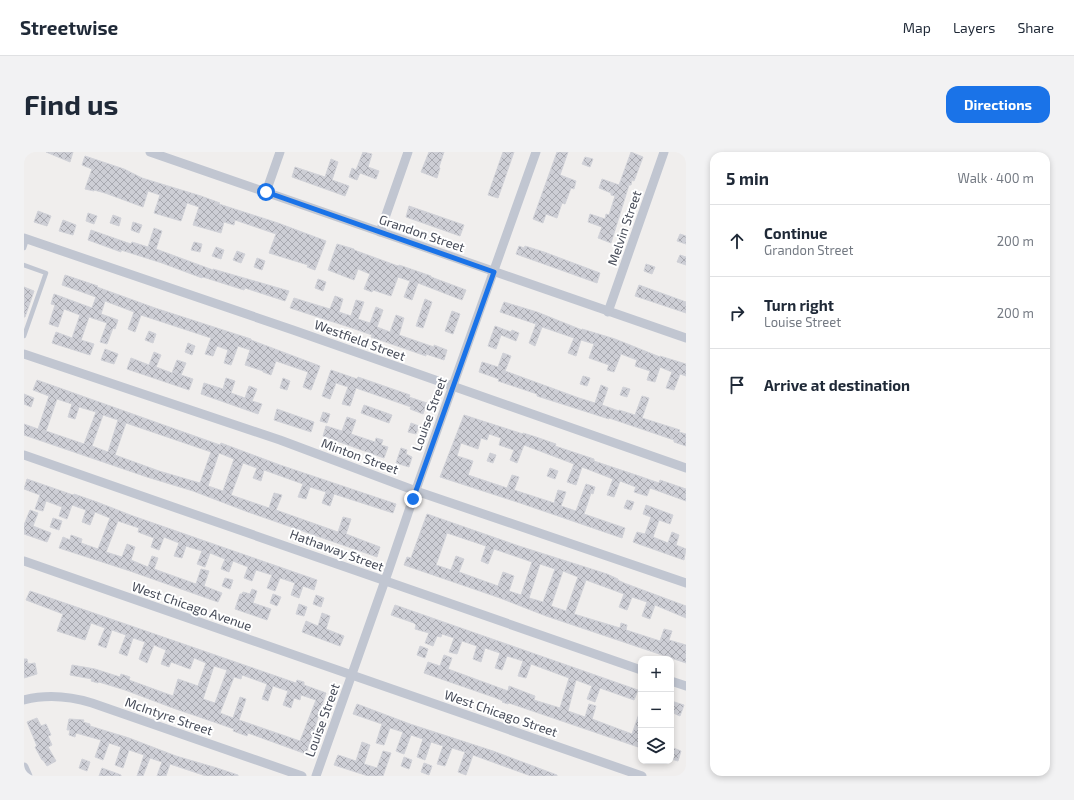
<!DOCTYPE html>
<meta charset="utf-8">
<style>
body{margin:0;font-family:"Exo 2",sans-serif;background:#f2f2f3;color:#1f2937}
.controls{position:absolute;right:12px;bottom:12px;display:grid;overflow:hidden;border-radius:8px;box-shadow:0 2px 6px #0003}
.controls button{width:36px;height:36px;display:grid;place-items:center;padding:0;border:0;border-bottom:1px solid #e0e1e3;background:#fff;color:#1f2937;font:20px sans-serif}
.stop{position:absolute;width:12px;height:12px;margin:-9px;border:3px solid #1a73e8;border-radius:50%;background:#fff}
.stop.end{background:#1a73e8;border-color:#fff;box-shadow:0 1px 4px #0008}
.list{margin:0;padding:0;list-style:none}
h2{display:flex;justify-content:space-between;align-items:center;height:52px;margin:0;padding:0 16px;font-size:17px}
h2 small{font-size:13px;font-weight:400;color:#747a83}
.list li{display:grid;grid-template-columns:26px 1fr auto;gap:12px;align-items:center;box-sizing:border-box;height:72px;padding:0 16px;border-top:1px solid #e0e1e3}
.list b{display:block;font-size:15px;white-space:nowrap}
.list p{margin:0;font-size:13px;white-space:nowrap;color:#747a83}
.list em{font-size:13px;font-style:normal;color:#747a83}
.icon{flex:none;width:22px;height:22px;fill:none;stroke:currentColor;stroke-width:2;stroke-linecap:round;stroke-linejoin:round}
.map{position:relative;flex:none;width:662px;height:624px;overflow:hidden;border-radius:12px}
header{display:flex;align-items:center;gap:24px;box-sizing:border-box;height:56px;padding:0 20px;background:#fff;border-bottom:1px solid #e0e1e3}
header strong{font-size:19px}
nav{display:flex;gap:22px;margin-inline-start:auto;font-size:14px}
.intro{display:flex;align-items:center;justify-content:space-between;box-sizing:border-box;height:96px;padding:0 24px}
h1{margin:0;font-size:28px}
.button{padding:10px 18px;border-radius:12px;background:#1a73e8;color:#fff;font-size:14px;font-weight:700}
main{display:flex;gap:24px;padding:0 24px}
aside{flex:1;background:#fff;border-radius:12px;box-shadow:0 2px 6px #0003}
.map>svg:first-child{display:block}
</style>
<header>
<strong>Streetwise</strong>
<nav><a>Map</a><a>Layers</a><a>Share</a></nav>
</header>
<div class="intro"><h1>Find us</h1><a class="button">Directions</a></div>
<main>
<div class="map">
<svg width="662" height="624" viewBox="0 0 662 624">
<defs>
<pattern id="building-cross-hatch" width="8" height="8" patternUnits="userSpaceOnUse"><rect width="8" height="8" fill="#cdced5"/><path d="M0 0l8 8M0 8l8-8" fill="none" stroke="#a8a9b0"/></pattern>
</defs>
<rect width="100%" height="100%" fill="#f0eeed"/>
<g fill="url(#building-cross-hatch)" stroke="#d1d2d8" fill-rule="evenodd">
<polygon points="22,0 49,0 46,10"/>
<polygon points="339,0 348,2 344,15 355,19 352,27 336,21 333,28 325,25 328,16 332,18"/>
<polygon points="405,0 420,0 415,15 416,16 413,26 397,20"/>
<polygon points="479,0 490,0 474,46 464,43"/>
<polygon points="533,0 544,0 536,23 552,29 550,37 547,36 541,52 538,51 533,66 522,62 519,71 509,67"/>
<polygon points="607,0 619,5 610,29 608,28 607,33 605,33 587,91 574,86 578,75 564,70 566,62 581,67 582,62 585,63 591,44 587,43 587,41 575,36 578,27 595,33"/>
<polygon points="61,4 100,17 118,26 177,44 196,51 195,52 254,71 302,89 291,118 283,115 284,113 245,101 252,82 211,68 210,73 200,70 197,81 169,73 175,55 163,51 157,69 130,61 136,43 124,39 119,55 81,41 70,38 70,39 61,37 68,17 58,13"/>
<polygon points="561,5 569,7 566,15 558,12"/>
<polygon points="307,7 314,10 308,28 325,34 321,44 268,25 271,15 301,25"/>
<polygon points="385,54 440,73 436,84 382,65"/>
<polygon points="14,59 27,64 23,74 10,70"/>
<polygon points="64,61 73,64 70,72 62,69"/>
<polygon points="89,63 97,66 95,74 86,71"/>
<polygon points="39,68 52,73 49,83 35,79"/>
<polygon points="109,70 118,73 115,81 107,78"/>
<polygon points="130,76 138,79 132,97 189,118 189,117 265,139 261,149 221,136 220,138 179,125 178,126 138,111 97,98 97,100 64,88 67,78 107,92 108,90 124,95"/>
<polygon points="656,82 662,84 662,92 653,89"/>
<polygon points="170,90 178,92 176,100 167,98"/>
<polygon points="313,92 330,97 330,98 374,114 375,113 407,124 407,125 442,138 438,148 394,131 388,148 380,145 386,129 374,125 367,144 349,138 348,140 340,137 346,122 334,117 330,128 304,118"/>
<polygon points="495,94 500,96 501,94 520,100 576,121 573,131 492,102"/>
<polygon points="192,95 200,98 197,107 188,104"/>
<polygon points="213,99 221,102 217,111 209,108"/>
<polygon points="656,103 662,105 662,113 653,110"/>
<polygon points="233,106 241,109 238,118 230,115"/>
<polygon points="622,112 631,115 628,122 620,119"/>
<polygon points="41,123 74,134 73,135 131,156 227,187 227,188 296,214 287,238 279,235 284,220 252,209 247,223 239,220 239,219 221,213 226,198 214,194 207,213 200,211 204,198 193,194 189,204 181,202 187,186 117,163 111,180 104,177 110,160 81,149 77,162 94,168 91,177 89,176 83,192 76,190 83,171 65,165 57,188 70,192 66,203 28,191 32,180 48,186 56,163 40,157 34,175 25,172 31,153 27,152 30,142 68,156 72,145 38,133"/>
<polygon points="294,127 302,130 299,139 291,136"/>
<polygon points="615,133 662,150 662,161 611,144"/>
<polygon points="0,135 10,139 1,165 0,165"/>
<polygon points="311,144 319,147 315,160 327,164 332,148 340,150 334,167 346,171 352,155 359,158 353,175 366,180 372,163 380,166 375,183 410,195 410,193 423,198 420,208 402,202 402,204 347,185 348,183 328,176 266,156 270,146 306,157"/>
<polygon points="401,147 408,150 399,176 392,174"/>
<polygon points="480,150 513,160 558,178 558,177 591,187 636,205 636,204 662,212 662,224 656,222 650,238 642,236 648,220 636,215 631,230 623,228 626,219 611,214 613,208 597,202 590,220 583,218 585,213 565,206 570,192 557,188 552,204 544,201 550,186 518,175 511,194 505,191 512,172 476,160"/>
<polygon points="428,159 436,162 429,182 421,179"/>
<polygon points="471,174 487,180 488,178 495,181 492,189 477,183 472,197 464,194"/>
<polygon points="125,179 132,182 129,191 121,188"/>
<polygon points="164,191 171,194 168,203 161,200"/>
<polygon points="81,197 94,202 90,212 77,208"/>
<polygon points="130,200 137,203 132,215 148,221 153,208 162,211 157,223 169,227 165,238 103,217 107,206 125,213"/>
<polygon points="479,201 487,204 481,219 555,246 571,251 577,233 584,236 578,253 595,259 595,258 611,263 618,244 625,246 618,266 656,278 655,280 662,282 662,294 650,290 650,288 585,266 585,267 513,244 513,242 474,229 475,227 455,220 458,210 474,215"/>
<polygon points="307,218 333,227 334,225 386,243 385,245 403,251 399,262 386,257 387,255 332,236 326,254 318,252 324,235 312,231 306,247 298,244"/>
<polygon points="559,224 566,226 563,234 556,232"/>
<polygon points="202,226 211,229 207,241 221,246 225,234 233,237 228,249 238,252 234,262 177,242 180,231 199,237"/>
<polygon points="259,226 266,229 263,238 256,236"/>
<path d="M 13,228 L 196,293 L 197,291 L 256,313 L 372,352 L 369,361 L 310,342 L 306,354 L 298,351 L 302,340 L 286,335 L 282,347 L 274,345 L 279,332 L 240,318 L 237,329 L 229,326 L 233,316 L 219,311 L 207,343 L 245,356 L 250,341 L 258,343 L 252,358 L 314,380 L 319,365 L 327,367 L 322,382 L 356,395 L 353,405 L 224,360 L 169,339 L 123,325 L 0,283 L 0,272 L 14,277 L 25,244 L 9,238 ZM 33,247 L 48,252 L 44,265 L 51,267 L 55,255 L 72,260 L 60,292 L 22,279 ZM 79,263 L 94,268 L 84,300 L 68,294 ZM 102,271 L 187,300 L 176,331 L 135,319 L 91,303 ZM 195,301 L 210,307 L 199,339 L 184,334 Z"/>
<polygon points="599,235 606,237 603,245 596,243"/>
<polygon points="0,242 10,246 7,255 0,252"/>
<polygon points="340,253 368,263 365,271 337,261"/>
<polygon points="253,257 290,270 287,280 250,268"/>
<polygon points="299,260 306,262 303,271 296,269"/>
<polygon points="440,263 499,282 499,281 512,285 532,292 531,294 570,307 570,309 615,324 635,331 636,328 662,337 662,349 626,336 623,344 610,340 612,335 596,329 590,345 583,343 589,327 558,315 552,333 543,330 550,312 500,293 493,311 486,308 490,298 475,293 477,286 465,282 463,288 457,286 454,297 437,291 433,304 449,309 444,323 483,336 488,323 495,325 490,338 530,351 534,338 542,340 537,354 552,359 562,332 571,335 569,342 567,341 560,362 601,376 598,386 499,352 416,325"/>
<polygon points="323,265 332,268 327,282 351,290 352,286 359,288 357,293 364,295 360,306 299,284 302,274 318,279"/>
<polygon points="387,271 395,274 392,282 384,280"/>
<polygon points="377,296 383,298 382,302 388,305 385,315 372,311"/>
<polygon points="466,301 472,303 469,311 463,309"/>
<polygon points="526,316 534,319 531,327 523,324"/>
<polygon points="3,327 49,343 50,342 73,350 109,364 293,428 290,438 279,434 275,446 267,443 271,431 256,426 251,439 243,436 248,423 232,418 228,429 220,426 224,415 209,409 205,420 197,417 201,407 186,401 181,415 173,412 178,399 162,394 158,406 150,404 155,391 140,385 135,398 127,395 130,386 114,380 115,376 94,369 82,400 98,405 103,392 111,395 107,408 124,415 128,404 134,406 130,417 172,432 177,417 185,419 180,434 198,441 194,450 106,419 35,396 39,385 46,388 47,383 58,387 57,391 74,397 86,366 71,360 66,373 58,370 62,358 48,353 43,367 35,364 38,355 22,349 19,359 11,357 16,343 0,337"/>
<polygon points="603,348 610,350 607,358 600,356"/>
<polygon points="622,353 649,363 646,372 635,368 629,385 644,391 648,380 655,383 652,393 662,397 660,408 609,390 613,380 621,382 627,365 619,362"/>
<polygon points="6,358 14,361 9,374 27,381 23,390 0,382 0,373"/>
<path d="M 403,362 L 495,394 L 583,422 L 594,427 L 594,428 L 600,431 L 662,454 L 662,466 L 631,453 L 626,467 L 618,464 L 623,450 L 608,445 L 603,458 L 595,455 L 600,442 L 562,428 L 550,462 L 596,476 L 597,471 L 603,473 L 602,478 L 636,489 L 640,477 L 648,479 L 645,488 L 662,493 L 662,511 L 522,464 L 476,446 L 380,413 L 383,405 L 387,406 ZM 423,381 L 462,394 L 457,409 L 464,412 L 470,397 L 508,410 L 497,443 L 485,439 L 490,424 L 479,420 L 474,434 L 435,420 L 440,407 L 432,404 L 427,418 L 412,413 ZM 516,412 L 531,417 L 519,450 L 505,446 ZM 539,419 L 554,425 L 542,459 L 527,454 Z"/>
<polygon points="29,366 38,369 35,378 26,375"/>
<polygon points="201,426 209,428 206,437 198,434"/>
<polygon points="228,437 233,439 229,451 247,457 243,468 211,457 216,442 218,442 219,440 226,442"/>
<path d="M 6,439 L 252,524 L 272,531 L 273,528 L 280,530 L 280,533 L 302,541 L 282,602 L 224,581 L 223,584 L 209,579 L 210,577 L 190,570 L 149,556 L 101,538 L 75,530 L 74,531 L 67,529 L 68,527 L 46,523 L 48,513 L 71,517 L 96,525 L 97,522 L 106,525 L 105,528 L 149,544 L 154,527 L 174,534 L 182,511 L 170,506 L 166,517 L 147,510 L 145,515 L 137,512 L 142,498 L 130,493 L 123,511 L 115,507 L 121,490 L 109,486 L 103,504 L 95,501 L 102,483 L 88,478 L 82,496 L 74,493 L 81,476 L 67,471 L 61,488 L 33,479 L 39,462 L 2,448 ZM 190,514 L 203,518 L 191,551 L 179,547 ZM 218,523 L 243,532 L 238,547 L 244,549 L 249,534 L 264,539 L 259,553 L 267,556 L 270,546 L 276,548 L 277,543 L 292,548 L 276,589 L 215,568 L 222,547 L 216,545 L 209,566 L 196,561 L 210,525 L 217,527 Z"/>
<polygon points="249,442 257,445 253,454 246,451"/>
<polygon points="292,443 300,446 297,455 289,452"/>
<polygon points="275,452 283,455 280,464 272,462"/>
<polygon points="371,453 614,538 610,548 576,536 571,550 563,547 568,534 552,528 544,559 561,565 565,552 572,554 568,567 608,582 616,559 617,560 617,596 485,551 484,552 478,550 479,549 472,546 400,521 404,510 416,514 420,503 428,506 424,517 484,539 485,534 511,544 510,548 536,556 545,526 507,512 502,526 494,524 499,509 483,504 478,518 471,516 476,501 461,496 457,510 449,507 453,494 438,489 433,502 425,500 430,486 418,482 417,485 413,484 409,494 401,491 405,481 391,477 392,473 390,471 367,463"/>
<polygon points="298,461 306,464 302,477 320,484 316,494 278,480 282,469 294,474"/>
<polygon points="396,494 404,497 401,506 393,503"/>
<polygon points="0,507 3,507 4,512 11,511 13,522 0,526"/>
<polygon points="647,549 660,553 656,564 647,560"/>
<polygon points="333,552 386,572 469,599 533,623 533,624 507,624 449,603 442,623 434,620 441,600 428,596 421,614 413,612 419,594 407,590 401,608 393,605 399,587 387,583 380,602 372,599 379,580 366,576 360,593 352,591 358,572 329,562"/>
<polygon points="13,566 17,574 22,572 27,583 24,584 28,593 24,595 32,609 23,614 19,608 18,608 11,595 13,594 3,570"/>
<polygon points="45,567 60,568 59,570 66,572 66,574 105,586 152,604 193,616 214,623 214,624 182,624 146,612 142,624 133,624 138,610 126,606 119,624 113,624 120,603 105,598 99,616 91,613 97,595 85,591 79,608 71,605 77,588 52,581 51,585 45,583 46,578 43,578"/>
<polygon points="338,590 346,593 340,612 353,616 359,599 367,601 359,624 344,624 310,613 314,603 332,609"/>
<polygon points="647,595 657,599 654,609 647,607"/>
<polygon points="380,605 388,608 385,617 377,614"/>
<polygon points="58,607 66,610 63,619 55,616"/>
<polygon points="400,611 408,614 405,623 397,620"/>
<polygon points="78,616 97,623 97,624 75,624"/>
</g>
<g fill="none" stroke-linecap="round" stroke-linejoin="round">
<g stroke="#c1c6d1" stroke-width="4.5">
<polyline points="0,96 3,87"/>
<polyline points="0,113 22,121 0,184"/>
</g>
<g stroke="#c1c6d1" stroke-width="9">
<polyline points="126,0 662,186"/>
<polyline points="242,40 256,0"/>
<polyline points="356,80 384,0"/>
<polyline points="0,86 269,178 662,316"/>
<polyline points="584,160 640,0"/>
<polyline points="0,202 256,288 392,339 662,431"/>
<path d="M 0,303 C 206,374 411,447 617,518"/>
<polyline points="0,409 618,624"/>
<polyline points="647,529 662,534"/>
<path d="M 0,548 C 23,542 45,544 68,551 L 278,624"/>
<polyline points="0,615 4,624"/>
<polyline points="292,624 364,420 395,329 512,0"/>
</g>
</g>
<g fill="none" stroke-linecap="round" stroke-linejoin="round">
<polyline stroke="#1a73e8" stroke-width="5" points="242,40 470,120 389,347"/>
</g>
<g text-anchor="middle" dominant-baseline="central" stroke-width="4" stroke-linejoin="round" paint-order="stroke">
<g font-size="13" fill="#474c59" stroke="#fff">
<text transform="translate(600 76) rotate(-71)">Melvin Street</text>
<text transform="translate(398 81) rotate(19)">Grandon Street</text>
<text transform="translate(336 188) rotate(20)">Westfield Street</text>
<text transform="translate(405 262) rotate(-70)">Louise Street</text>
<text transform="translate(336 304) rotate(20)">Minton Street</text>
<text transform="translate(313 398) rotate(20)">Hathaway Street</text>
<text transform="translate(168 454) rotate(19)">West Chicago Avenue</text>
<text transform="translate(477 561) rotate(19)">West Chicago Street</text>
<text transform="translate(145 564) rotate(19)">McIntyre Street</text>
<text transform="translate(298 568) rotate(-70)">Louise Street</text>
</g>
</g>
</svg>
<div class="controls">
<button>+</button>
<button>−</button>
<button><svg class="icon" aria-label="layers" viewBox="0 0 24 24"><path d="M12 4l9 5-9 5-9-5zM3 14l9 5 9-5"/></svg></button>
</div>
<div class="stop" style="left:242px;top:40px"></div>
<div class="stop end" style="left:389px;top:347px"></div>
</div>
<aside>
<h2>5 min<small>Walk · 400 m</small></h2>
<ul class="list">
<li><svg class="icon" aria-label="ahead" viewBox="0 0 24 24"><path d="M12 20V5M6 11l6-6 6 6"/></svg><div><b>Continue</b><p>Grandon Street</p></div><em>200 m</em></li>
<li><svg class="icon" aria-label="right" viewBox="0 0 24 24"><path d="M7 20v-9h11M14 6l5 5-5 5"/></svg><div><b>Turn right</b><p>Louise Street</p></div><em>200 m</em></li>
<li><svg class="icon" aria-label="arrive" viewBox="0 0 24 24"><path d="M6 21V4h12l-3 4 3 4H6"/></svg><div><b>Arrive at destination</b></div></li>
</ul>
</aside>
</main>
